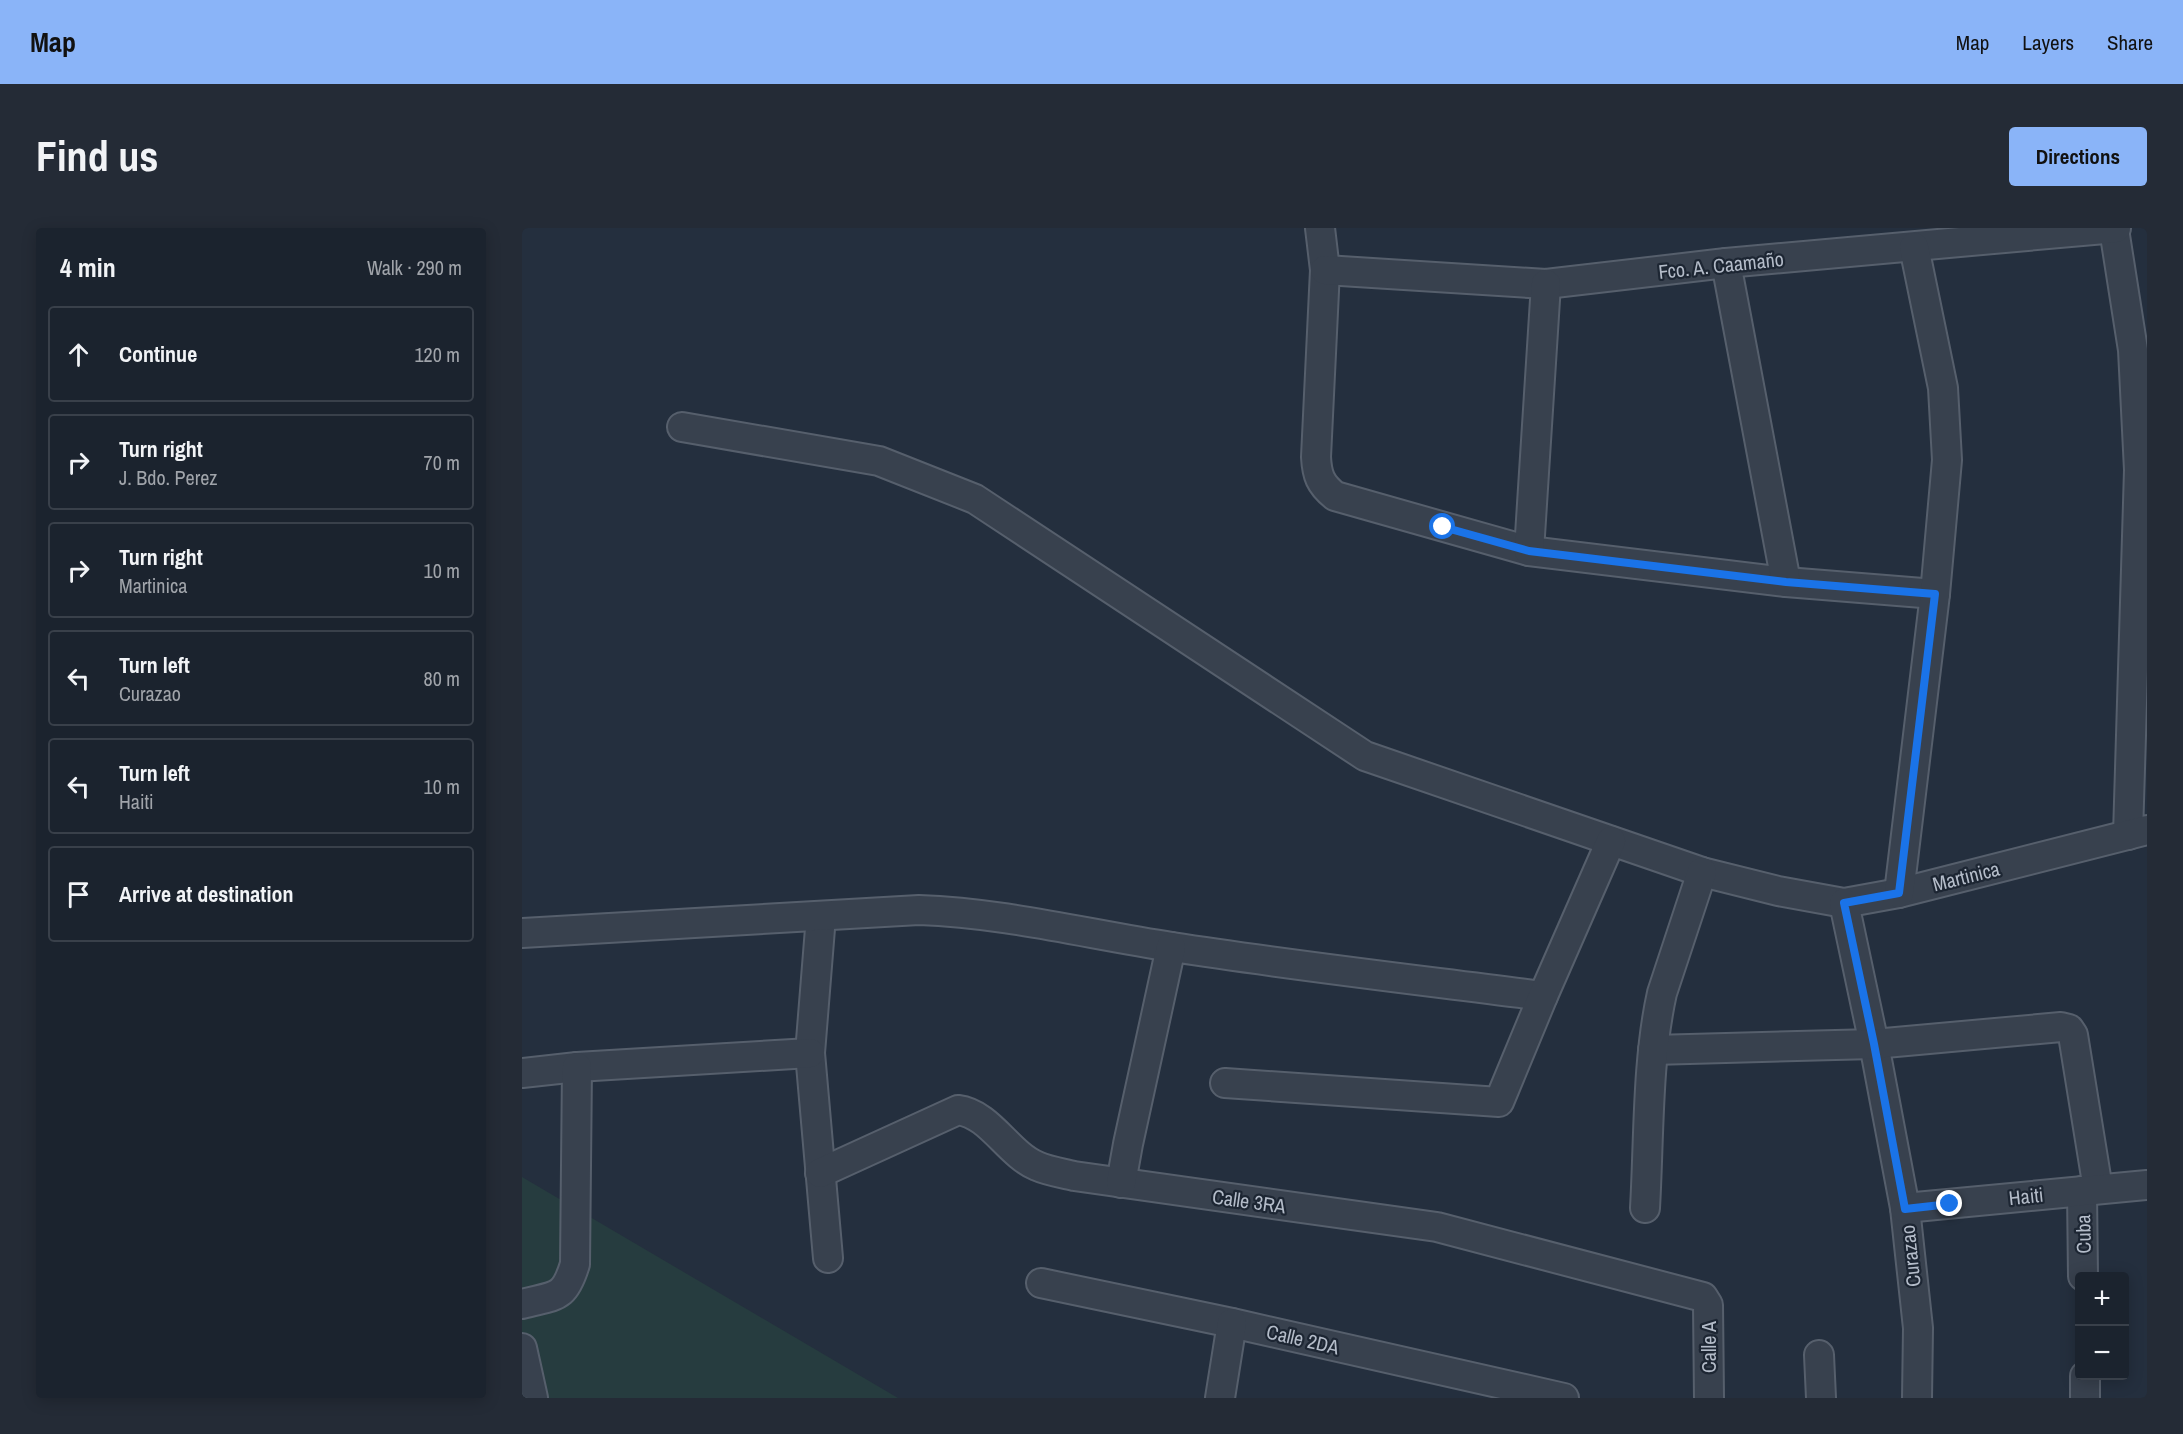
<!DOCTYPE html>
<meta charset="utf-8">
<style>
body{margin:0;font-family:"Archivo Narrow",sans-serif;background:#242b36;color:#f1f3f6}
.controls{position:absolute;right:18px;bottom:18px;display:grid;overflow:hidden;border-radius:6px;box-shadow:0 3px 15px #0003}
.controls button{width:54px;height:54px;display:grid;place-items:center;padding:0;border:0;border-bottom:2px solid #39404a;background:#1b232e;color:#f1f3f6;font:30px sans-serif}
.stop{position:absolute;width:18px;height:18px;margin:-14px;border:4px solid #1a73e8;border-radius:50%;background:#fff}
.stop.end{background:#1a73e8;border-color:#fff;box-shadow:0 2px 6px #0008}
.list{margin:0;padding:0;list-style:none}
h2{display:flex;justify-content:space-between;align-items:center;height:78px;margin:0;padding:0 24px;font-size:26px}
h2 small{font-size:20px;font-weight:400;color:#a0a4aa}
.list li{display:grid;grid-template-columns:39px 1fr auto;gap:18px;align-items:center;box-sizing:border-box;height:96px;margin:0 12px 12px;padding:0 12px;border:2px solid #39404a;border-radius:6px}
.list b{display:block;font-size:22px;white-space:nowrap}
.list p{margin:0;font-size:20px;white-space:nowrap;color:#a0a4aa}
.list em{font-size:20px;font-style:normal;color:#a0a4aa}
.icon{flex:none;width:33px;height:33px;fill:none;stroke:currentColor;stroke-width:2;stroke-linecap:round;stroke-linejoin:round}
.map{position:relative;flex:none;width:1625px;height:1170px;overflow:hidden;border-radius:6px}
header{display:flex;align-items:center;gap:36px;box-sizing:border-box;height:84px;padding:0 30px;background:#8ab4f8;color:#111}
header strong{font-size:28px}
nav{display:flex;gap:33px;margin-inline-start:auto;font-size:21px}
.intro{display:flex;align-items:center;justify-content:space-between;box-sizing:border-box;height:144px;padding:0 36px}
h1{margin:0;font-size:42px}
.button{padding:15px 27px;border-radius:6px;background:#8ab4f8;color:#111;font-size:21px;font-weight:700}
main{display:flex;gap:36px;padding:0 36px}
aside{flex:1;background:#1b232e;border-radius:6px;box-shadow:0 3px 15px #0003}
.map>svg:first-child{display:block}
</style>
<header>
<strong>Map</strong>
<nav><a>Map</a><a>Layers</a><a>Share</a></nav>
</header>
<div class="intro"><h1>Find us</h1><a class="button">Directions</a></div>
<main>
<aside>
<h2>4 min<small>Walk · 290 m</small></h2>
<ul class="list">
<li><svg class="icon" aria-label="ahead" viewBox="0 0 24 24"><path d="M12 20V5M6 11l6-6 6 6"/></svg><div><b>Continue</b></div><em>120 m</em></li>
<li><svg class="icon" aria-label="right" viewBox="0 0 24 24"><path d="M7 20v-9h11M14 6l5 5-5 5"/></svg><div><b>Turn right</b><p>J. Bdo. Perez</p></div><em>70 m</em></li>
<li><svg class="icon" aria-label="right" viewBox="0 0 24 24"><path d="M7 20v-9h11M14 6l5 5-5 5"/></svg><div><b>Turn right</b><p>Martinica</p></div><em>10 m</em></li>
<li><svg class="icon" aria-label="left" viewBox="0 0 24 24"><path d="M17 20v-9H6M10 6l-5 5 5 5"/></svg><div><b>Turn left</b><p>Curazao</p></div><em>80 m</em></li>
<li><svg class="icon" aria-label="left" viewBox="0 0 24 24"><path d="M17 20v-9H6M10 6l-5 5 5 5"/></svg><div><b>Turn left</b><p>Haiti</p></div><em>10 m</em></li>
<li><svg class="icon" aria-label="arrive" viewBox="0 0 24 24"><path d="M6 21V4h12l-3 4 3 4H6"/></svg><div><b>Arrive at destination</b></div></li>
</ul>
</aside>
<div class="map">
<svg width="1625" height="1170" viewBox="0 0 1625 1170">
<rect width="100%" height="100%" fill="#242f3e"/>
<polygon fill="#263c3f" points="0,949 376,1170 0,1170"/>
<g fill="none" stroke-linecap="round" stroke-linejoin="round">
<g stroke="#565f6c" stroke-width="32">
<g id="minor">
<path d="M 798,0 L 803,42 L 794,229 C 795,247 798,256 813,268 L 1007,323 L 1264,354 L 1413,366"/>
<polyline points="1592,1 1611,122 1617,242 1606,607"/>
<polyline points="1204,35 1264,354"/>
<polyline points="803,42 1024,56 1204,35 1594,0"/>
<polyline points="160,199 357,233 453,271 843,528 1180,644 1256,663 1322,675 1377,665 1625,602"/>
<polyline points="1007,323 1024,56"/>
<polyline points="1377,665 1413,366 1425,232 1421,160 1392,19"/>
<polyline points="1322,675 1352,816 1383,980 1396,1100 1395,1170"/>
<polyline points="299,688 288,825 306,1030"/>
<path d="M 0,705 L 397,682 C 483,685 565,706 650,719 C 773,738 897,752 1021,768"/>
<polyline points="1131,822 1352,816 1539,799 1547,801 1551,807 1576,961"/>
<polyline points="0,845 55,839 288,825"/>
<polyline points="703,855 977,874 1021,768 1089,613"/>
<path d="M 298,945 L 436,882 C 468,886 486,926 515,938 C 526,943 540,945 552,948 L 915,999 L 1181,1069 L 1186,1077 L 1187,1170"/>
<polyline points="599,955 606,916 649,719"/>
<polyline points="1560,963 1561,1048"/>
<path d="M 1123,980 C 1127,911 1125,832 1140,765 L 1180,644"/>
<polyline points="1383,980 1625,957"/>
<polyline points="519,1055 710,1095 1042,1170"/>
<path d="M 0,1076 C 34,1067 42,1072 53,1036 L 55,839"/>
<polyline points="0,1120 11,1170"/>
<polyline points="1297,1127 1299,1170"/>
<polyline points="1563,1148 1563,1170"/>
<polyline points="698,1170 710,1095"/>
</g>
</g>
<use href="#minor" stroke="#38414e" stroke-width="28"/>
</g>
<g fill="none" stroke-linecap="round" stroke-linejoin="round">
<polyline stroke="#1a73e8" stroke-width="8" points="921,299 1007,323 1264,354 1413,366 1377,665 1322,675 1352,816 1383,981 1428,976"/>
</g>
<g text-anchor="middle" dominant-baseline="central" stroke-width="4.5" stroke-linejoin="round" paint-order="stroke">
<g font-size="20" fill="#b4bcc9" stroke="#1d2633">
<text transform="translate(1199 37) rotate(-6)">Fco. A. Caamaño</text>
<text transform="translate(1444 648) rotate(-14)">Martinica</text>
<text transform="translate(1504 968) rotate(-6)">Haiti</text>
<text transform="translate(727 973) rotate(8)">Calle 3RA</text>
<text transform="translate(1561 1006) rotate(-91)">Cuba</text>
<text transform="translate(1388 1028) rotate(-96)">Curazao</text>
<text transform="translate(781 1111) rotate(13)">Calle 2DA</text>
<text transform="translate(1186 1119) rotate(-90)">Calle A</text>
</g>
</g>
</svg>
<div class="controls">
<button>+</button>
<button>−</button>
</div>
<div class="stop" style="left:921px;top:299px"></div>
<div class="stop end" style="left:1428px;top:976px"></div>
</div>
</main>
